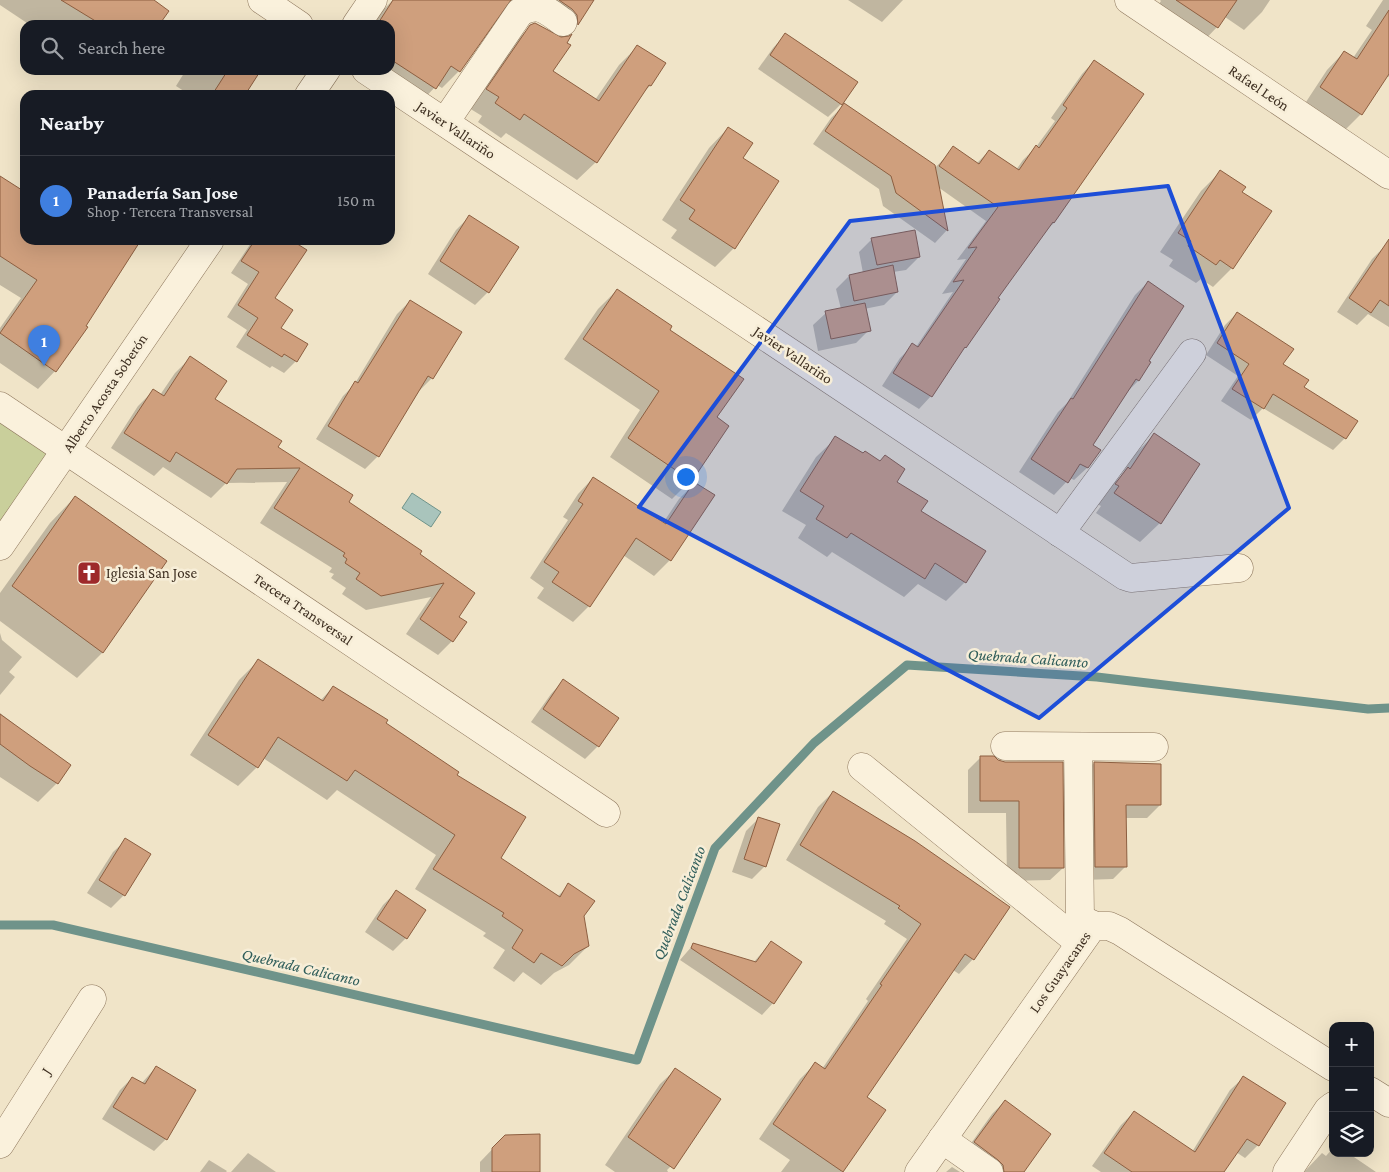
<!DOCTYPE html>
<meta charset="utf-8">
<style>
body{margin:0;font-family:"Crimson Pro",serif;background:#242831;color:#f1f3f6}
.controls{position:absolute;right:15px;bottom:15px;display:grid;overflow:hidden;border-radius:10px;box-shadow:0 5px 20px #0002}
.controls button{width:45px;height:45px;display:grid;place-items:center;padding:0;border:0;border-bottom:1px solid #363941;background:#171b24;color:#f1f3f6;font:25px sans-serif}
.you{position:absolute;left:685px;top:476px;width:18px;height:18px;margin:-12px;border:4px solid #fff;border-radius:50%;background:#1a73e8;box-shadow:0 0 0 8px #1a73e833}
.badge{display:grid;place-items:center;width:32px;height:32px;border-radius:50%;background:#8c9099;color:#fff;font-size:16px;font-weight:700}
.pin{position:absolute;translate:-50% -41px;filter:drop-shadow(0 1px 2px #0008)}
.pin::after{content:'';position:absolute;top:26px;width:18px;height:15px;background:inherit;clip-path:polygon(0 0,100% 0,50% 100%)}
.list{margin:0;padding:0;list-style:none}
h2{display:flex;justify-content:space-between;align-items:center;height:65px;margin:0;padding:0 20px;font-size:21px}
h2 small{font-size:16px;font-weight:400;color:#9ea1a6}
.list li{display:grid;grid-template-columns:32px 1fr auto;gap:15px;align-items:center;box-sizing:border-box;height:90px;padding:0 20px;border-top:1px solid #363941}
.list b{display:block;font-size:19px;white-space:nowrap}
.list p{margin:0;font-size:16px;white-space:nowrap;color:#9ea1a6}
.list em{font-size:16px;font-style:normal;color:#9ea1a6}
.icon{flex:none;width:28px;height:28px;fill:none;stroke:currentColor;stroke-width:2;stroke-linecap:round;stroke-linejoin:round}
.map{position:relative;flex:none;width:1389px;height:1172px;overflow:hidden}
.search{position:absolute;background:#171b24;box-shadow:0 5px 20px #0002;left:20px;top:20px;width:375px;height:55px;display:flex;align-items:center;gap:12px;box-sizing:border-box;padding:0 18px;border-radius:15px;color:#9ea1a6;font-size:19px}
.panel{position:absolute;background:#171b24;box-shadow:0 5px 20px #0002;left:20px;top:90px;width:375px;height:155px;border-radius:15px}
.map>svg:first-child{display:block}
</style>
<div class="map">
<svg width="1389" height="1172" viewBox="0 0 1389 1172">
<rect width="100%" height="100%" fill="#f0e4c8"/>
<polygon fill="#c9cf9b" points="0,406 66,450 0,546"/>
<polygon fill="#a9c4bc" stroke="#6f938a" points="412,493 441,512 431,527 402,508"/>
<g fill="#0003">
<polygon points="0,0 152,0 157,25 56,25 48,20 44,25 30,25 0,5"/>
<polygon points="393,0 593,0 577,25 563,38 552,71 595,100 619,65 638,46 664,64 650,86 641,94 596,162 577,180 506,133 501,138 478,122 482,116 469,108 513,44 532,25 561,39 561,33 515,8 499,13 459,71 442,88 437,85 418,105 390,70 390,25 372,25 378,15"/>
<polygon points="848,0 903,0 882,22"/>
<polygon points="1160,0 1270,0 1262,12 1244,30 1225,17 1217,27 1199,46 1152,14 1161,1"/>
<polygon points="1383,0 1389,0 1389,77 1386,75 1361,114 1344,131 1304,105 1327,70 1344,52 1353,58 1372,30 1366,26"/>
<polygon points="785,35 841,104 828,117 758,69 773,48"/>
<polygon points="1094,61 1142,94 1054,223 1045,231 997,298 998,299 965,347 958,355 931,396 919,409 882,386 900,358 913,345 916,347 953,292 942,294 966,259 957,260 986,221 938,187 947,230 935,243 883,206 879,189 813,144 831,118 844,105 934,169 954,148 976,164 989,151 1016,170 1023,160 1036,147 1055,121 1051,118 1082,74"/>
<polygon points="186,70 259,70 243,95 190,95 176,86"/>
<polygon points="728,128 741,158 734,248 715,267 671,238 677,230 662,220 709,148"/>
<polygon points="1220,172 1241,192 1232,268 1213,287 1201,279 1196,283 1169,266 1173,260 1160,252 1201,191"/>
<polygon points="0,182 25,194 25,240 129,240 84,327 86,328 55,371 38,389 0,363 0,328 21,298 0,285"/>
<polygon points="469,217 488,292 475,305 428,274 456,230"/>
<polygon points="872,239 919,257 906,270 893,272 897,292 884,305 864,309 869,330 856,343 818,351 813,325 826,313 841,309 836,289 849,276 863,273 859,252"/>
<polygon points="253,240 289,240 273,299 279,328 306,344 296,361 284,373 272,366 270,368 236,347 247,330 227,317 248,284 231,273"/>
<polygon points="1385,246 1389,249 1389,327 1368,314 1357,325 1337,312 1372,259"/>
<polygon points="1148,282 1148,361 1150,363 1138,381 1127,392 1091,446 1099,451 1087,468 1074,480 1070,478 1054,495 1019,472 1058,412 1067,403 1135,295"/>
<polygon points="617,290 668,330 716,418 691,480 672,499 610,457 640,410 564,359 598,309"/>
<polygon points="410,301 432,378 419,391 378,456 365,469 316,439 343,396 354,385 397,314"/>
<polygon points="1237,313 1345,438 1333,450 1263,408 1251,420 1221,401 1238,376 1206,355 1225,325"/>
<polygon points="190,358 214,399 347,502 473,593 457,617 452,641 438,655 406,634 431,597 366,610 342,594 346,588 331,578 334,574 329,572 332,568 260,523 287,482 226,483 211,498 163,467 154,476 111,448 138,406 153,391 160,395 175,373"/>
<polygon points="1154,435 1160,523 1140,542 1096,513 1101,506 1097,504 1109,488 1120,477 1135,454"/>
<polygon points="836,438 880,462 920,512 965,582 946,601 918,584 904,597 832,552 827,557 798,538 806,525 782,511 816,457"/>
<polygon points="593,478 663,523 679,499 695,483 713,495 670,560 654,576 623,555 589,606 573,622 537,598 544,588 530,578 568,520 563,517 578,494"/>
<polygon points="75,497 103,652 77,678 0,621 0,593 50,523"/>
<polygon points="0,633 2,640 22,657 9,672 15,677 0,695"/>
<polygon points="258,661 320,701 333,687 455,776 499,858 557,897 569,885 583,916 588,946 569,965 554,973 541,985 523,972 514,982 493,968 505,950 483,936 486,933 415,889 436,855 337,790 327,800 263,758 257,767 238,786 190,755 239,680"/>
<polygon points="563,681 598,746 585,759 531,722 551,694"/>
<polygon points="0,713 14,724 13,725 57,783 38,802 0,777"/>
<polygon points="981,757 993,757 1063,868 1050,880 1007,881 1006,813 968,813 968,770"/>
<polygon points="1094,763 1160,805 1147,818 1125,818 1126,866 1113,879 1083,880 1081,776"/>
<polygon points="833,792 973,959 959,974 953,970 865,1098 884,1110 841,1172 781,1172 790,1160 759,1139 800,1079 815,1064 822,1069 868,1001 866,999 907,939 884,924 886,921 786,860 818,807"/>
<polygon points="759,818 765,866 752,879 732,872 746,831"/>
<polygon points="126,840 150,855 124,895 111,908 87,893 113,852"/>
<polygon points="396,892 424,910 406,938 393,951 365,932 383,905"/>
<polygon points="771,942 773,1003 762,1015 680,960 693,945 753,963"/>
<polygon points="156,1067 166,1139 154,1151 102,1119 120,1090 132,1078 141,1084"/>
<polygon points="675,1070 681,1156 667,1170 668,1172 615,1172 605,1165 660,1084"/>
<polygon points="1243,1078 1258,1145 1245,1158 1236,1152 1222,1172 1101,1172 1092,1166 1121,1125 1134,1112 1192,1152 1230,1090"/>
<polygon points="1005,1101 1022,1172 985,1172 962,1156 992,1114"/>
<polygon points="505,1136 539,1172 480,1172 480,1162"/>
<polygon points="1333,1148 1333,1153 1348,1153 1376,1172 1304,1172 1322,1153 1326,1156"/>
<polygon points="248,1153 276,1172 231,1172"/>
<polygon points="209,1160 227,1171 226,1172 200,1172"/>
<polygon points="952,1167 960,1172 946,1172"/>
</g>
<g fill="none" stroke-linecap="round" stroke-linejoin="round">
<polyline stroke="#6f938a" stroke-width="9" points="0,925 53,925 637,1060 715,848 814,743 907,665 1097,677 1368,709 1389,708"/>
</g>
<g fill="#cf9f7d" stroke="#8d5f41">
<polygon points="61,0 154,0 169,11 159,25 102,25"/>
<polygon points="393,0 511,0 460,72 451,66 436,89 390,59 390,25 377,25"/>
<polygon points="559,0 594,0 578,25 577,15 572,9"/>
<polygon points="1176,0 1237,0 1218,28"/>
<polygon points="1389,10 1389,74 1362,115 1320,87 1344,51 1357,59"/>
<polygon points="535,23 561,37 569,36 572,34 567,43 571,45 553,71 599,101 637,45 666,63 651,86 649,85 597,163 524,114 520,120 495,103 499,97 486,89 530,25"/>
<polygon points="785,33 858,82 842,105 770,55"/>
<polygon points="1094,60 1144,94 1054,223 1053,222 998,298 1000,299 966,348 965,347 932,397 893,373 912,343 918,347 964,280 953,282 977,247 968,248 998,207 939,166 953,146 979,164 989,150 1019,170 1036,145 1039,148 1067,108 1063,105"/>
<polygon points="228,70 261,70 245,95 212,95"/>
<polygon points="844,103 935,165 948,231 896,193 891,176 825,131"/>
<polygon points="728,127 753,143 743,158 779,181 735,249 689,219 695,210 680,200"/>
<polygon points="1220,170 1246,187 1242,192 1272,211 1233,269 1220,260 1216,265 1188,246 1191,241 1178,233"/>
<polygon points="0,176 25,192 25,240 141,240 86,326 88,327 56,372 0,333 37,280 0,256"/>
<polygon points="469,215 519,247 489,293 440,261"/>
<polygon points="915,230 920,257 877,265 871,238"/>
<polygon points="1389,239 1389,306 1380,300 1371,313 1349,298"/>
<polygon points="255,240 291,240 307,250 275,298 293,310 281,328 308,344 297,362 284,354 282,357 247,335 258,318 238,305 259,272 241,261"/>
<polygon points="893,265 898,292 854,301 849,275"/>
<polygon points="1148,281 1184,306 1149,361 1151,362 1139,381 1136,379 1093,445 1101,450 1088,468 1080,464 1068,483 1031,459 1071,398 1073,399"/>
<polygon points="617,289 672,326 670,330 744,379 717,417 729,426 692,481 628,438 659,391 583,339"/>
<polygon points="410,300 462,332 433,379 428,376 379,457 328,426 355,381 358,383"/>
<polygon points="865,303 871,331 831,339 825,311"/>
<polygon points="1237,312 1294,349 1283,364 1309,380 1304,387 1358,421 1346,439 1273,394 1264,409 1232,389 1249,364 1217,343"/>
<polygon points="190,356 227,381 215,399 282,441 278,447 353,495 349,502 422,551 420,554 475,593 459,617 467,622 453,642 420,619 444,583 381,596 356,579 360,573 345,563 347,559 343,556 345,553 274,508 300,468 237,469 227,484 176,452 170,462 124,433 153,389 164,396"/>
<polygon points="1154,433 1200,464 1161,524 1114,493 1119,486 1115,484 1128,467 1130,469"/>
<polygon points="835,436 863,453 865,451 880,461 885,455 905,469 897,482 928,501 921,511 986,551 966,583 935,563 925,579 851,533 847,538 816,519 824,506 800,491"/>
<polygon points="593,477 666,524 694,482 715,495 671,561 636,538 590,607 552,582 559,572 544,562 583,504 578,501"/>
<polygon points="75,496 167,561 103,653 12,586"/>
<polygon points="258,659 323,701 333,686 388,720 386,723 459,772 457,775 526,817 501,858 560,897 568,883 595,901 584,916 589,946 574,954 562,966 541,953 534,963 512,948 523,930 502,916 504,913 433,869 455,835 355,770 347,781 278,737 258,768 208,735"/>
<polygon points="563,679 619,718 599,747 543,709"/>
<polygon points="0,714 71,765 58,784 30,766 0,744"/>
<polygon points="980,756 994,756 998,760 1005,762 1063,762 1064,868 1019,868 1019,801 980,801"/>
<polygon points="1094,762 1161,764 1161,805 1126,805 1127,867 1095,867"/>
<polygon points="833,791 915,841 1010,907 974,960 965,954 867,1097 886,1110 843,1172 773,1124 815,1062 825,1069 882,985 880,984 921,924 898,908 900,906 800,845"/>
<polygon points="758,817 780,824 766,867 744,859"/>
<polygon points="125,838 151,854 125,896 99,880"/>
<polygon points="396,890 426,910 407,939 377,919"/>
<polygon points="771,941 802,962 774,1004 691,948 693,943 756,962"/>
<polygon points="156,1066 196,1090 167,1140 113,1107 132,1077 145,1084"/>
<polygon points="675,1068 721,1099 674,1169 628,1137"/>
<polygon points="1243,1076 1286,1103 1259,1146 1247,1139 1224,1172 1132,1172 1104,1153 1134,1111 1195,1152"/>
<polygon points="1005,1100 1051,1134 1024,1172 1004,1172 1003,1165 998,1160 974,1142"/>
<polygon points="540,1134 540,1172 492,1172 492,1148 505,1135"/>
</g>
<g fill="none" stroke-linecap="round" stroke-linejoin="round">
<g stroke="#8d765c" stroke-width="29">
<g id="minor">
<polyline points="262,0 299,25"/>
<polyline points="1129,0 1389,175"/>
<polyline points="356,25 373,0"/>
<polyline points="366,70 1125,576 1131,578 1239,568"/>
<polyline points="309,95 326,70"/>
<path d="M 445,122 L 520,12 C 540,2 546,10 563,22"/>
<polyline points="0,406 606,813"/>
<polyline points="1060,533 1192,353"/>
<polyline points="0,546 210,240"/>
<polyline points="1005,746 1154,747"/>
<polyline points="1078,747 1080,919"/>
<polyline points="862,767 1080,943"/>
<polyline points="1370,1091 1389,1103"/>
<polyline points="942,1139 989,1172"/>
<polyline points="0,1144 92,999"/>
<polyline points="919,1172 1092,927 1080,919 1096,926 1109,926 1120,931 1333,1067"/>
<polyline points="1287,1172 1328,1110 1333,1106"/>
</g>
</g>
<use href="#minor" stroke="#faf1dc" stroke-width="28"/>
</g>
<path fill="#1d4ed8" fill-opacity="0.2" stroke="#1d4ed8" stroke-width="4" stroke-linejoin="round" d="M 1168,186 L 1289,508 L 1039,718 L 639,507 L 850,221 Z"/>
<defs>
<g id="church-square" transform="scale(1.25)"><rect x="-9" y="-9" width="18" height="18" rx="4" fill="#9e2a2b" stroke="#f7eed8"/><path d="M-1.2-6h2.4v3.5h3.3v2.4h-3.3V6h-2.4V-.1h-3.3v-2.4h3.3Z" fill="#fff"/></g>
</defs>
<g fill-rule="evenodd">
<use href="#church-square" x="89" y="573"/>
</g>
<g text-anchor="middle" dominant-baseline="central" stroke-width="5" stroke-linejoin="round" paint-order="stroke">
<g font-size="15" fill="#3d2e20" stroke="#f7eed8">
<text transform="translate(1259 88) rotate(34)">Rafael León</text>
<text transform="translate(456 130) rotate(34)">Javier Vallariño</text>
<text transform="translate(793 355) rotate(34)">Javier Vallariño</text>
<text transform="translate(105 393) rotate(-56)">Alberto Acosta Soberón</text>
<text transform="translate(303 609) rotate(34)">Tercera Transversal</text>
<text transform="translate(1060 972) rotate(-55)">Los Guayacanes</text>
<text transform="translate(46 1071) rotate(-57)">J</text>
</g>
<g font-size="15" fill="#3d2e20" stroke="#f7eed8" text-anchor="start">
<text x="106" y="573">Iglesia San Jose</text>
</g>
<g font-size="16" font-style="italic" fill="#2f5d5a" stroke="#f7eed8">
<text transform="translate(1028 658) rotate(4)">Quebrada Calicanto</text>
<text transform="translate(679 903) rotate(-69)">Quebrada Calicanto</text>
<text transform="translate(301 967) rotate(13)">Quebrada Calicanto</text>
</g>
</g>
</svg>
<div class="controls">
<button>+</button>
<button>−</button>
<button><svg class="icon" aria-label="layers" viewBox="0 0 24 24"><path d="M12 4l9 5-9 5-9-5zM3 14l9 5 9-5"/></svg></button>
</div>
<div class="you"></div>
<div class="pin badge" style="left:44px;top:366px;background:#3f7fe0">1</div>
<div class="search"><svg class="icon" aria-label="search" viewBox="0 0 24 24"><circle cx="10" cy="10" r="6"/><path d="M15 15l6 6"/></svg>Search here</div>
<section class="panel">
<h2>Nearby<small></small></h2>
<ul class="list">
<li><span class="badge" style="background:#3f7fe0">1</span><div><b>Panadería San Jose</b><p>Shop · Tercera Transversal</p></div><em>150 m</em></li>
</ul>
</section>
</div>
